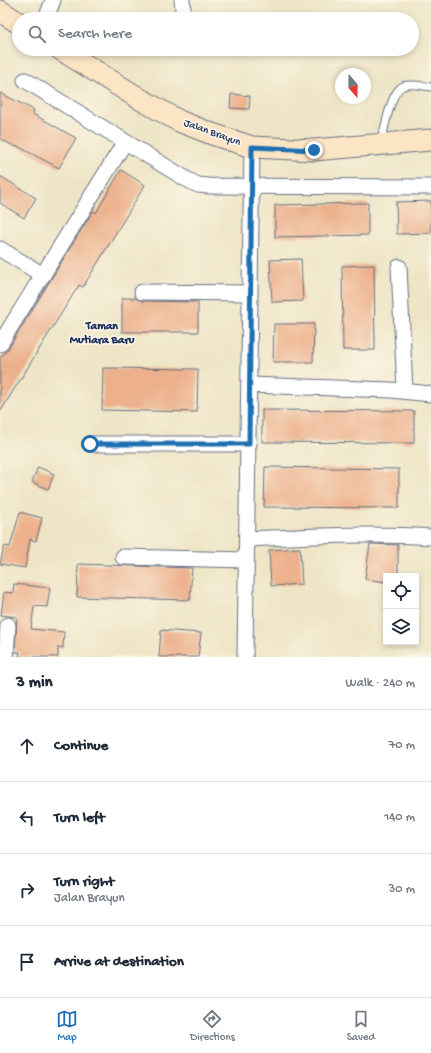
<!DOCTYPE html>
<meta charset="utf-8">
<style>
body{margin:0;font-family:"Gochi Hand",sans-serif;background:#f6f6f7;color:#1f2937}
.controls{position:absolute;right:12px;bottom:12px;display:grid;overflow:hidden;border-radius:0px;box-shadow:0 2px 6px #0003}
.controls button{width:36px;height:36px;display:grid;place-items:center;padding:0;border:0;border-bottom:1px solid #e0e1e3;background:#fff;color:#1f2937;font:20px sans-serif}
.compass{position:absolute;left:335px;top:68px;width:36px;height:36px;border-radius:50%;background:#fff;box-shadow:0 2px 6px #0003;rotate:160deg}
.stop{position:absolute;width:12px;height:12px;margin:-9px;border:3px solid #1f6fb2;border-radius:50%;background:#fff}
.stop.end{background:#1f6fb2;border-color:#fff;box-shadow:0 1px 4px #0008}
.list{margin:0;padding:0;list-style:none}
h2{display:flex;justify-content:space-between;align-items:center;height:52px;margin:0;padding:0 16px;font-size:17px}
h2 small{font-size:13px;font-weight:400;color:#747a83}
.list li{display:grid;grid-template-columns:26px 1fr auto;gap:12px;align-items:center;box-sizing:border-box;height:72px;padding:0 16px;border-top:1px solid #e0e1e3}
.list b{display:block;font-size:15px;white-space:nowrap}
.list p{margin:0;font-size:13px;white-space:nowrap;color:#747a83}
.list em{font-size:13px;font-style:normal;color:#747a83}
.icon{flex:none;width:22px;height:22px;fill:none;stroke:currentColor;stroke-width:2;stroke-linecap:round;stroke-linejoin:round}
.map{position:relative;flex:none;width:431px;height:657px;overflow:hidden}
.search{position:absolute;background:#fff;box-shadow:0 2px 6px #0003;left:12px;right:12px;top:12px;height:44px;display:flex;align-items:center;gap:10px;box-sizing:border-box;padding:0 14px;border-radius:22px;color:#747a83;font-size:15px}
.sheet{height:340px;background:#fff}
nav{display:flex;justify-content:space-around;align-items:center;box-sizing:border-box;height:56px;border-top:1px solid #e0e1e3;background:#fff;font-size:11px;color:#747a83}
nav a{display:grid;justify-items:center;gap:2px}
nav .on{color:#1f6fb2}
.map>svg:first-child{display:block}
</style>
<div class="map">
<svg width="431" height="657" viewBox="0 0 431 657">
<rect width="100%" height="100%" fill="#fcf5e5"/>
<filter id="ink" filterUnits="userSpaceOnUse"><feTurbulence type="fractalNoise" baseFrequency=".025" numOctaves="2"/><feDisplacementMap in="SourceGraphic" scale="8" xChannelSelector="R" yChannelSelector="G"/><feConvolveMatrix kernelMatrix="1 2 1 2 8 2 1 2 1" color-interpolation-filters="sRGB"/></filter>
<filter id="wash" filterUnits="userSpaceOnUse"><feTurbulence type="fractalNoise" baseFrequency=".012" numOctaves="4" result="noise"/><feDisplacementMap in="SourceGraphic" scale="16" xChannelSelector="R" yChannelSelector="G"/><feGaussianBlur stdDeviation="0.9" result="paint"/><feColorMatrix in="noise" values="0 0 0 0 0 0 0 0 0 0 0 0 0 0 0 0 0 1.4 0 .05"/><feComposite in="paint" operator="in"/></filter>
<g filter="url(#wash)">
<rect width="100%" height="100%" fill="#eee5c6"/>
<g id="blocks">
<g fill="#ecb18c">
<polygon points="0,93 34,110 33,114 76,138 59,168 17,146 16,147 0,139"/>
<polygon points="231,94 250,96 249,109 230,108"/>
<polygon points="121,170 145,185 83,287 79,285 0,412 0,358 8,349 93,211 96,213"/>
<polygon points="0,176 36,198 24,218 0,203"/>
<polygon points="431,201 431,233 397,234 396,202"/>
<polygon points="368,203 368,235 275,237 275,205"/>
<polygon points="301,259 303,301 272,302 270,260"/>
<polygon points="374,265 375,350 343,350 342,266"/>
<polygon points="122,298 135,298 142,301 198,302 198,332 122,332"/>
<polygon points="274,324 314,324 313,362 273,362"/>
<polygon points="103,368 198,369 197,412 102,410"/>
<polygon points="262,410 414,411 414,443 262,442"/>
<polygon points="38,467 54,474 48,489 32,482"/>
<polygon points="265,467 399,469 399,508 264,507"/>
<polygon points="20,512 42,518 36,541 30,539 25,568 0,564 4,546 10,547"/>
<polygon points="370,544 398,545 398,576 386,576 386,582 365,579"/>
<polygon points="300,548 302,584 271,586 269,550"/>
<polygon points="78,564 192,568 190,600 77,597"/>
<polygon points="14,584 50,588 47,607 34,606 31,629 64,632 63,648 58,647 58,657 19,657 20,652 15,652 17,617 1,615 4,592 13,593"/>
<polygon points="161,630 201,633 198,657 159,657"/>
</g>
</g>
</g>
<g filter="url(#ink)">
<use href="#blocks" fill-opacity="0" stroke="#656f82" stroke-width="1"/>
<g fill="none" stroke-linecap="round" stroke-linejoin="round">
<g stroke="#656f82" stroke-width="9">
<path id="service" d="M 381,142 C 385,129 390,92 403,86 C 410,83 423,86 431,87"/>
</g>
<g stroke="#656f82" stroke-width="17">
<g id="minor">
<polyline points="182,0 183,10"/>
<polyline points="46,19 53,0"/>
<polyline points="25,80 186,179 198,185 208,186 431,187"/>
<polyline points="0,249 43,275"/>
<polyline points="399,267 405,391"/>
<polyline points="142,292 250,293"/>
<polyline points="0,344 125,142"/>
<polyline points="249,385 391,390 431,394"/>
<polyline points="90,444 249,444"/>
<path d="M 248,539 C 309,536 370,533 431,537"/>
<polyline points="123,557 246,560"/>
<polyline points="6,657 8,625"/>
<polyline points="245,657 252,147"/>
</g>
</g>
<g stroke="#656f82" stroke-width="23">
<g id="secondary">
<polyline points="0,11 19,23"/>
<polyline points="60,49 140,99 179,121 212,134 252,147 314,150 431,140"/>
</g>
</g>
<use href="#service" stroke="#fff" stroke-width="7"/>
<use href="#minor" stroke="#fff" stroke-width="15"/>
<use href="#secondary" stroke="#fce5c4" stroke-width="21"/>
</g>
</g>
<g fill="none" stroke-linecap="round" stroke-linejoin="round" filter="url(#ink)">
<polyline stroke="#1f6fb2" stroke-width="5" points="90,444 249,444 252,147 314,150"/>
</g>
<g text-anchor="middle" dominant-baseline="central" stroke-width="3.5" stroke-linejoin="round" paint-order="stroke">
<g font-size="11" fill="#1b2f5e" stroke="#fcf5e5">
<text transform="translate(212 133) rotate(20)">Jalan Brayun</text>
</g>
<g font-size="12" font-weight="bold" fill="#1b2f5e" stroke="#fcf5e5">
<text x="102" y="327">Taman<tspan x="102" dy="14">Mutiara Baru</tspan></text>
</g>
</g>
</svg>
<div class="controls">
<button><svg class="icon" aria-label="locate" viewBox="0 0 24 24"><circle cx="12" cy="12" r="6"/><path d="M12 2v4M12 18v4M2 12h4M18 12h4"/></svg></button>
<button><svg class="icon" aria-label="layers" viewBox="0 0 24 24"><path d="M12 4l9 5-9 5-9-5zM3 14l9 5 9-5"/></svg></button>
</div>
<svg class="compass" viewBox="-18 -18 36 36"><path d="M0-13l5 13h-10z" fill="#e53935"/><path d="M0 13l5-13h-10z" fill="#747a83"/></svg>
<div class="stop" style="left:90px;top:444px"></div>
<div class="stop end" style="left:314px;top:150px"></div>
<div class="search"><svg class="icon" aria-label="search" viewBox="0 0 24 24"><circle cx="10" cy="10" r="6"/><path d="M15 15l6 6"/></svg>Search here</div>
</div>
<section class="sheet">
<h2>3 min<small>Walk · 240 m</small></h2>
<ul class="list">
<li><svg class="icon" aria-label="ahead" viewBox="0 0 24 24"><path d="M12 20V5M6 11l6-6 6 6"/></svg><div><b>Continue</b></div><em>70 m</em></li>
<li><svg class="icon" aria-label="left" viewBox="0 0 24 24"><path d="M17 20v-9H6M10 6l-5 5 5 5"/></svg><div><b>Turn left</b></div><em>140 m</em></li>
<li><svg class="icon" aria-label="right" viewBox="0 0 24 24"><path d="M7 20v-9h11M14 6l5 5-5 5"/></svg><div><b>Turn right</b><p>Jalan Brayun</p></div><em>30 m</em></li>
<li><svg class="icon" aria-label="arrive" viewBox="0 0 24 24"><path d="M6 21V4h12l-3 4 3 4H6"/></svg><div><b>Arrive at destination</b></div></li>
</ul>
</section>
<nav>
<a class="on"><svg class="icon" aria-label="map" viewBox="0 0 24 24"><path d="M3 6l6-2 6 2 6-2v14l-6 2-6-2-6 2zM9 4v14M15 6v14"/></svg>Map</a>
<a><svg class="icon" aria-label="directions" viewBox="0 0 24 24"><path d="M12 3l9 9-9 9-9-9zM9 14v-3h6M13 9l2 2-2 2"/></svg>Directions</a>
<a><svg class="icon" aria-label="saved" viewBox="0 0 24 24"><path d="M7 4h10v16l-5-4-5 4z"/></svg>Saved</a>
</nav>
